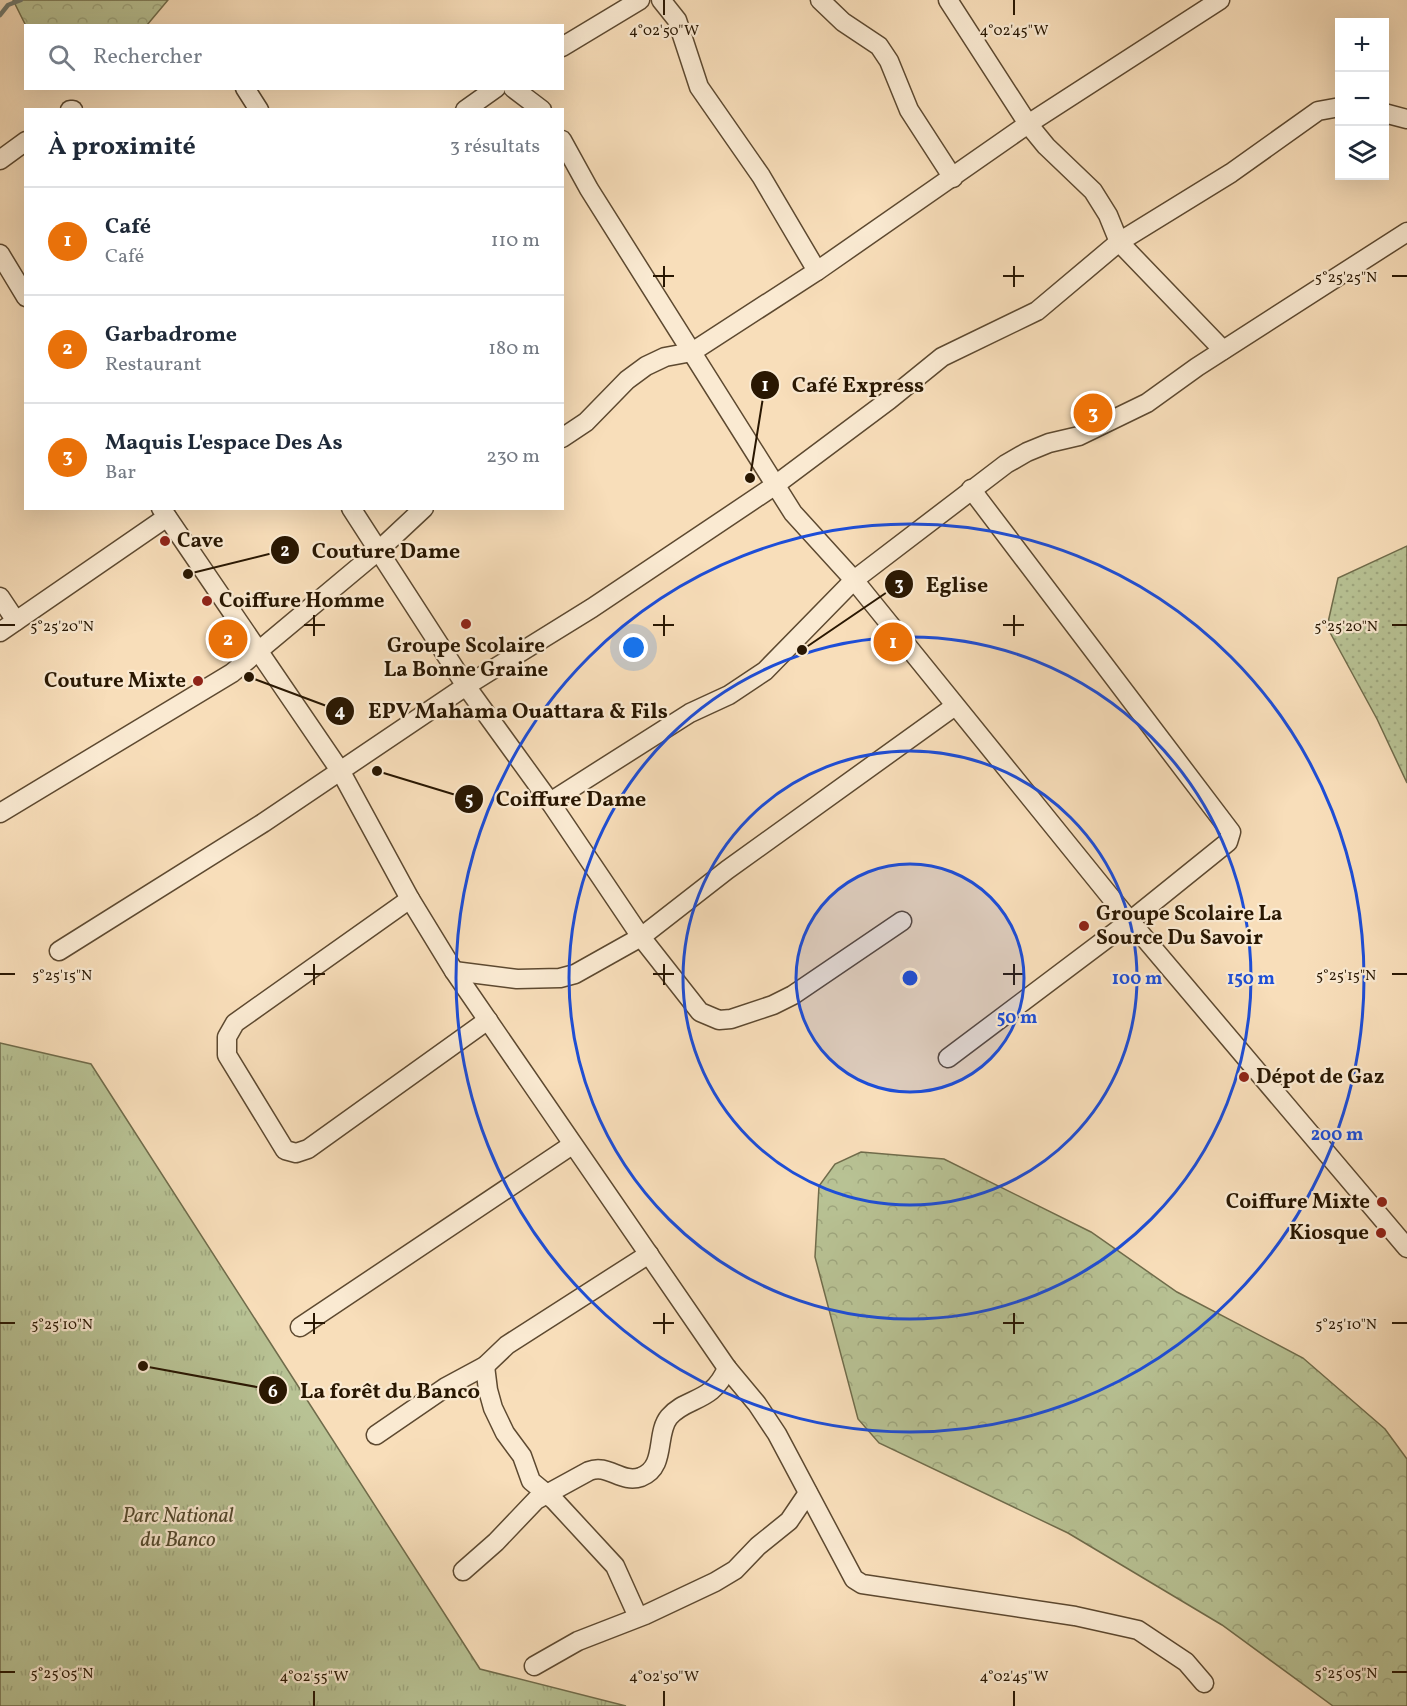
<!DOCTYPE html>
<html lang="fr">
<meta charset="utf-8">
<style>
body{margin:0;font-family:Vollkorn,serif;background:#f6f6f7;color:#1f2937}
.controls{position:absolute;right:18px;top:18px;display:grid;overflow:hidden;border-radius:0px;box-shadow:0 6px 24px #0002}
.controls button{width:54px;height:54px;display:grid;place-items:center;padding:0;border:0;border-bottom:2px solid #e0e1e3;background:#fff;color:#1f2937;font:30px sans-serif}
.you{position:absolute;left:634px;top:648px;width:21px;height:21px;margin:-15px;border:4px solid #fff;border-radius:50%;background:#1a73e8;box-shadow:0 0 0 9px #1a73e833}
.badge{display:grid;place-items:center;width:39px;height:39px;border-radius:50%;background:#7c3aed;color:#fff;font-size:20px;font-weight:700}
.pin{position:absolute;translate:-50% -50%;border:3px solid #fff;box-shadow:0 2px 6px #0006}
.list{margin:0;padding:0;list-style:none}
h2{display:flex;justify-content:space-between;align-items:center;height:78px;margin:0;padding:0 24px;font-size:26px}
h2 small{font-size:20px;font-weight:400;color:#747a83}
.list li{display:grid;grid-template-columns:39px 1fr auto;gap:18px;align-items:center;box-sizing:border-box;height:108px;padding:0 24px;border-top:2px solid #e0e1e3}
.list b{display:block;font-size:22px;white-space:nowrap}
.list p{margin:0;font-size:20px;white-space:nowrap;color:#747a83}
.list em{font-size:20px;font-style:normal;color:#747a83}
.icon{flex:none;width:33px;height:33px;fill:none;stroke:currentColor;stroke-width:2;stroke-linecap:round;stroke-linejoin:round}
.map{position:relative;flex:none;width:1407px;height:1706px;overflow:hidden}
.search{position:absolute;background:#fff;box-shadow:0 6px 24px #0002;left:24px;top:24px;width:540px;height:66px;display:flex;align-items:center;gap:15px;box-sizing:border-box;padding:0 21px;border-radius:0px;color:#747a83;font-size:22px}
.panel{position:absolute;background:#fff;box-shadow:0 6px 24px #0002;left:24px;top:108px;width:540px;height:402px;border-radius:0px}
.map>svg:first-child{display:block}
</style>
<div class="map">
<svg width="1407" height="1706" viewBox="0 0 1407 1706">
<defs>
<pattern id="grass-dots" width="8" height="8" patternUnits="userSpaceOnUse" patternTransform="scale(1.5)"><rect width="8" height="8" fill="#b8c294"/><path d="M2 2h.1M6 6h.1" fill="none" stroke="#9ea67e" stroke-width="1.8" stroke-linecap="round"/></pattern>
<pattern id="forest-crowns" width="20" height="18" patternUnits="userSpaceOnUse" patternTransform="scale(1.5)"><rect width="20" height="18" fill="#b8c294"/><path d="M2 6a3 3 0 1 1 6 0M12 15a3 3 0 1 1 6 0" fill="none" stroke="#9ea67e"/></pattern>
<pattern id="park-tufts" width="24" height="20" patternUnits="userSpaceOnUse" patternTransform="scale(1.5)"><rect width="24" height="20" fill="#b8c294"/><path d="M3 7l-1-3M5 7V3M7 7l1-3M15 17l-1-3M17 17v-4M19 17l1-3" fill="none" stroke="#9ea67e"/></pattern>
</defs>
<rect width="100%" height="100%" fill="#f8deba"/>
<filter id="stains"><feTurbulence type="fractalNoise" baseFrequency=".00333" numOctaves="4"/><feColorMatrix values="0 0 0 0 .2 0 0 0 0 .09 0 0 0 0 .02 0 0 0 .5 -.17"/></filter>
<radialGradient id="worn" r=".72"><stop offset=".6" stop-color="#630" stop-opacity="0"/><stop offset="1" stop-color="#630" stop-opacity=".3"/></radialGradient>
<polygon fill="url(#grass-dots)" stroke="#706c4b" stroke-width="1.5" points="1407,546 1407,783 1377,719 1327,627 1338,578"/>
<g fill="url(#forest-crowns)" stroke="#706c4b" stroke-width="1.5">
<polygon points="13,0 168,0 147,25 26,26"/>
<polygon points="861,1152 944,1159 1091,1232 1177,1292 1303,1358 1385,1429 1407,1459 1407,1706 1333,1706 1222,1625 1068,1533 879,1443 858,1419 815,1257 819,1186 835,1164"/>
</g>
<polygon fill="url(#park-tufts)" stroke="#706c4b" stroke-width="1.5" points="0,1043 91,1064 480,1669 626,1706 0,1706"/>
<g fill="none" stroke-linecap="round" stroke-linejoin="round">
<polyline stroke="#70796f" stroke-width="4.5" points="0,15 8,5 21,0"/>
<g stroke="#5d4930" stroke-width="21">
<g id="minor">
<polyline points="661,0 677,20 699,87 761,176 817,271"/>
<polyline points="820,0 843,22 879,46 889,61 909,110 953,178"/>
<polyline points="948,0 1028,124 1046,146 1093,191 1108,215 1119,242 1223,350"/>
<polyline points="562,47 640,0"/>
<polyline points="245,88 259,110"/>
<polyline points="513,88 542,110"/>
<polyline points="70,110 73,110"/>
<polyline points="465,110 496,88"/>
<polyline points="1384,113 1407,119"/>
<polyline points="562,140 589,189 793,513 854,580 1130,921 1407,1248"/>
<polyline points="0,160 26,141"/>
<polyline points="0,254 26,297"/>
<polyline points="562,438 586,422 627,380 646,366 665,357 692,352 817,271 1028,124 1220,0"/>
<polyline points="161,508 341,772 410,899 454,971 727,1368 757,1404 777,1434 854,1579 862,1584 1075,1616 1138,1630 1186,1662 1204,1683"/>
<polyline points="351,508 466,686 550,802 641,937 700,1012 719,1020 731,1019 773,1005 793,995 902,921"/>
<polyline points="0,597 16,621"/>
<polyline points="0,632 167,517"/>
<polyline points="550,802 690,713 729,695 765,671 854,580 1006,464 1027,452 1049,443 1079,436 1147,403 1197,367 1407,232"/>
<polyline points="0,813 232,673 378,551 424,508"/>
<polyline points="410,899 235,1023 227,1037 227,1055 285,1150 296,1153 308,1149 488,1020"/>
<polyline points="59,951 263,823 466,686 592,608 774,486 889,400 942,357 1037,311 1119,242 1231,173 1318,111 1340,107"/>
<polyline points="454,971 517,979 560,978 575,974 641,937 727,870 955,706"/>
<polyline points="948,1058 1130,921 1228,842 1231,832 971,489"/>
<polyline points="300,1327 572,1145"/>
<polyline points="485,1366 488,1390 493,1408 505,1433 522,1456 531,1481 554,1500 615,1566 638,1617"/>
<polyline points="376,1435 446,1387 485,1366 507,1345 649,1254"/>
<path d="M 463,1571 L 496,1542 L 536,1500 L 589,1471 C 608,1463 621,1484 641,1477 C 667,1467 655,1434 669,1417 C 687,1396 712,1404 727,1368"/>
<polyline points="534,1666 578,1641 645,1615 715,1582 735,1570 758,1546 789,1521 808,1493"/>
</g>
</g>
<use href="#minor" stroke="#faead2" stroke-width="18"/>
</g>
<path fill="none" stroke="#291702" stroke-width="2" d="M 664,0 L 664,15M 1014,0 L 1014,15M 664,266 L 664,287M 1014,266 L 1014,287M 653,276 L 674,276M 1003,276 L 1024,276M 1392,276 L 1407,276M 314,615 L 314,636M 664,615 L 664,636M 1014,615 L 1014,636M 0,625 L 15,625M 304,625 L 325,625M 653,625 L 674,625M 1003,625 L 1024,625M 1392,625 L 1407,625M 314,964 L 314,985M 664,964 L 664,985M 1014,964 L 1014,985M 0,974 L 15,974M 304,974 L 325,974M 653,974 L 674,974M 1003,974 L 1024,974M 1392,974 L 1407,974M 314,1313 L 314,1334M 664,1313 L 664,1334M 1014,1313 L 1014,1334M 0,1323 L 15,1323M 304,1323 L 325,1323M 653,1323 L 674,1323M 1003,1323 L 1024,1323M 1392,1323 L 1407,1323M 0,1672 L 15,1672M 1392,1672 L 1407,1672M 314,1691 L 314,1706M 664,1691 L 664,1706M 1014,1691 L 1014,1706"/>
<circle cx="910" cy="978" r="114" fill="#1d4ed8" fill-opacity=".12"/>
<g fill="none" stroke="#1d4ed8" stroke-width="3">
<circle cx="910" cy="978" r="114"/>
<circle cx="910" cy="978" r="227"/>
<circle cx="910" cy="978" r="341"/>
<circle cx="910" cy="978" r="454"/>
</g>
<g fill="#8f2418" stroke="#faead2" stroke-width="2">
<circle cx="165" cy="541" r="6"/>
<circle cx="207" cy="601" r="6"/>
<circle cx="466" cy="624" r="6"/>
<circle cx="198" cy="681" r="6"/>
<circle cx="1084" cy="926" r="6"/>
<circle cx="1244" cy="1077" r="6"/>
<circle cx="1382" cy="1202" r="6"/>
<circle cx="1381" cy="1233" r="6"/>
</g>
<g text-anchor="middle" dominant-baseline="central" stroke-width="4.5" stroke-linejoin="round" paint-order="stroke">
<g font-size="21" font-weight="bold" fill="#291702" stroke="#faead2" text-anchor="start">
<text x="177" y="541">Cave</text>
<text x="219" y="601">Coiffure Homme</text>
<text x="466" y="646" text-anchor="middle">Groupe Scolaire<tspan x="466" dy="24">La Bonne Graine</tspan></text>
<text x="186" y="681" text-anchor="end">Couture Mixte</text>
<text x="1096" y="914">Groupe Scolaire La<tspan x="1096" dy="24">Source Du Savoir</tspan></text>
<text x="1256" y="1077">Dépot de Gaz</text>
<text x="1370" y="1202" text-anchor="end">Coiffure Mixte</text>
<text x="1369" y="1233" text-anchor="end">Kiosque</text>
</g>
<g font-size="21" font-style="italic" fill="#544a2e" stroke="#faead2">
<text x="178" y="1516">Parc National<tspan x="178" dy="24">du Banco</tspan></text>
</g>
</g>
<g font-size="15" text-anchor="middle" fill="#291702" stroke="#faead2" stroke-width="4.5" stroke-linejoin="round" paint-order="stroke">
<text x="664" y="35">4°02'50"W</text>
<text x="1014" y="35">4°02'45"W</text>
<text x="1346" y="282">5°25'25"N</text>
<text x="62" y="631">5°25'20"N</text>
<text x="1346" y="631">5°25'20"N</text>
<text x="62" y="980">5°25'15"N</text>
<text x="1346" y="980">5°25'15"N</text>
<text x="62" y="1329">5°25'10"N</text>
<text x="1346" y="1329">5°25'10"N</text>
<text x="62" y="1678">5°25'05"N</text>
<text x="1346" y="1678">5°25'05"N</text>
<text x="314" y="1681">4°02'55"W</text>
<text x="664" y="1681">4°02'50"W</text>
<text x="1014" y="1681">4°02'45"W</text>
</g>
<circle cx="910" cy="978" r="9" fill="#1d4ed8" stroke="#faead2" stroke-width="3"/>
<g font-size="18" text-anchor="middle" font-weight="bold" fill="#1d4ed8" stroke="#faead2" stroke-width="4.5" stroke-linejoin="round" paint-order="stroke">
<text x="1137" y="984">100 m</text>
<text x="1251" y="984">150 m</text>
<text x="1017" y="1023">50 m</text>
<text x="1337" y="1140">200 m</text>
</g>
<path fill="none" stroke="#291702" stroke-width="2" d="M750 478L765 385M188 574L285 550M802 650L899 584M249 677L340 711M377 771L469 799M143 1366L273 1390"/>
<g fill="#291702" stroke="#faead2" stroke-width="2">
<circle cx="750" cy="478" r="6"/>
<circle cx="188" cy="574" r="6"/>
<circle cx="802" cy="650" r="6"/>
<circle cx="249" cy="677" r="6"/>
<circle cx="377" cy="771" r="6"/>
<circle cx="143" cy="1366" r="6"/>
<circle cx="765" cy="385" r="15"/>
<circle cx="285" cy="550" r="15"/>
<circle cx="899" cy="584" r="15"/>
<circle cx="340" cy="711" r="15"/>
<circle cx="469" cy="799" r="15"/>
<circle cx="273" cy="1390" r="15"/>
</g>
<g font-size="18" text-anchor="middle" font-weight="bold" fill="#fff">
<text x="765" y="391">1</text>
<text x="285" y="556">2</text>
<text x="899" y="590">3</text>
<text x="340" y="717">4</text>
<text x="469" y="805">5</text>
<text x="273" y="1397">6</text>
</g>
<g font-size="22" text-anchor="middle" font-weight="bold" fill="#291702" stroke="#faead2" stroke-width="4.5" stroke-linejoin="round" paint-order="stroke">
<text x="858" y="392">Café Express</text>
<text x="386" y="558">Couture Dame</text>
<text x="957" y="592">Eglise</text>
<text x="518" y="718">EPV Mahama Ouattara &amp; Fils</text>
<text x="571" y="806">Coiffure Dame</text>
<text x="390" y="1398">La forêt du Banco</text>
</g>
<rect width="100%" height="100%" filter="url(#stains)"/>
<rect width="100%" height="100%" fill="url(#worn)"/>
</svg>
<div class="controls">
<button>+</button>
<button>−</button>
<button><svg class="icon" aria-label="layers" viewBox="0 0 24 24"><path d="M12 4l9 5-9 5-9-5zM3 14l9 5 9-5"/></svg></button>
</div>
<div class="you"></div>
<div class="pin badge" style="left:893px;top:642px;background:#e8710a">1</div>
<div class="pin badge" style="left:228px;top:639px;background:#e8710a">2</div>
<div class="pin badge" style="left:1093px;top:413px;background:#e8710a">3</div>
<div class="search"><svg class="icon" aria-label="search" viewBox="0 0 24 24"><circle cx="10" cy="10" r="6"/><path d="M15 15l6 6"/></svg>Rechercher</div>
<section class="panel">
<h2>À proximité<small>3 résultats</small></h2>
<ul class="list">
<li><span class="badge" style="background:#e8710a">1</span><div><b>Café</b><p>Café</p></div><em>110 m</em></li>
<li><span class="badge" style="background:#e8710a">2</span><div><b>Garbadrome</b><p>Restaurant</p></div><em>180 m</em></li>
<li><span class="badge" style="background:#e8710a">3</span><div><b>Maquis L'espace Des As</b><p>Bar</p></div><em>230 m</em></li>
</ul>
</section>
</div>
